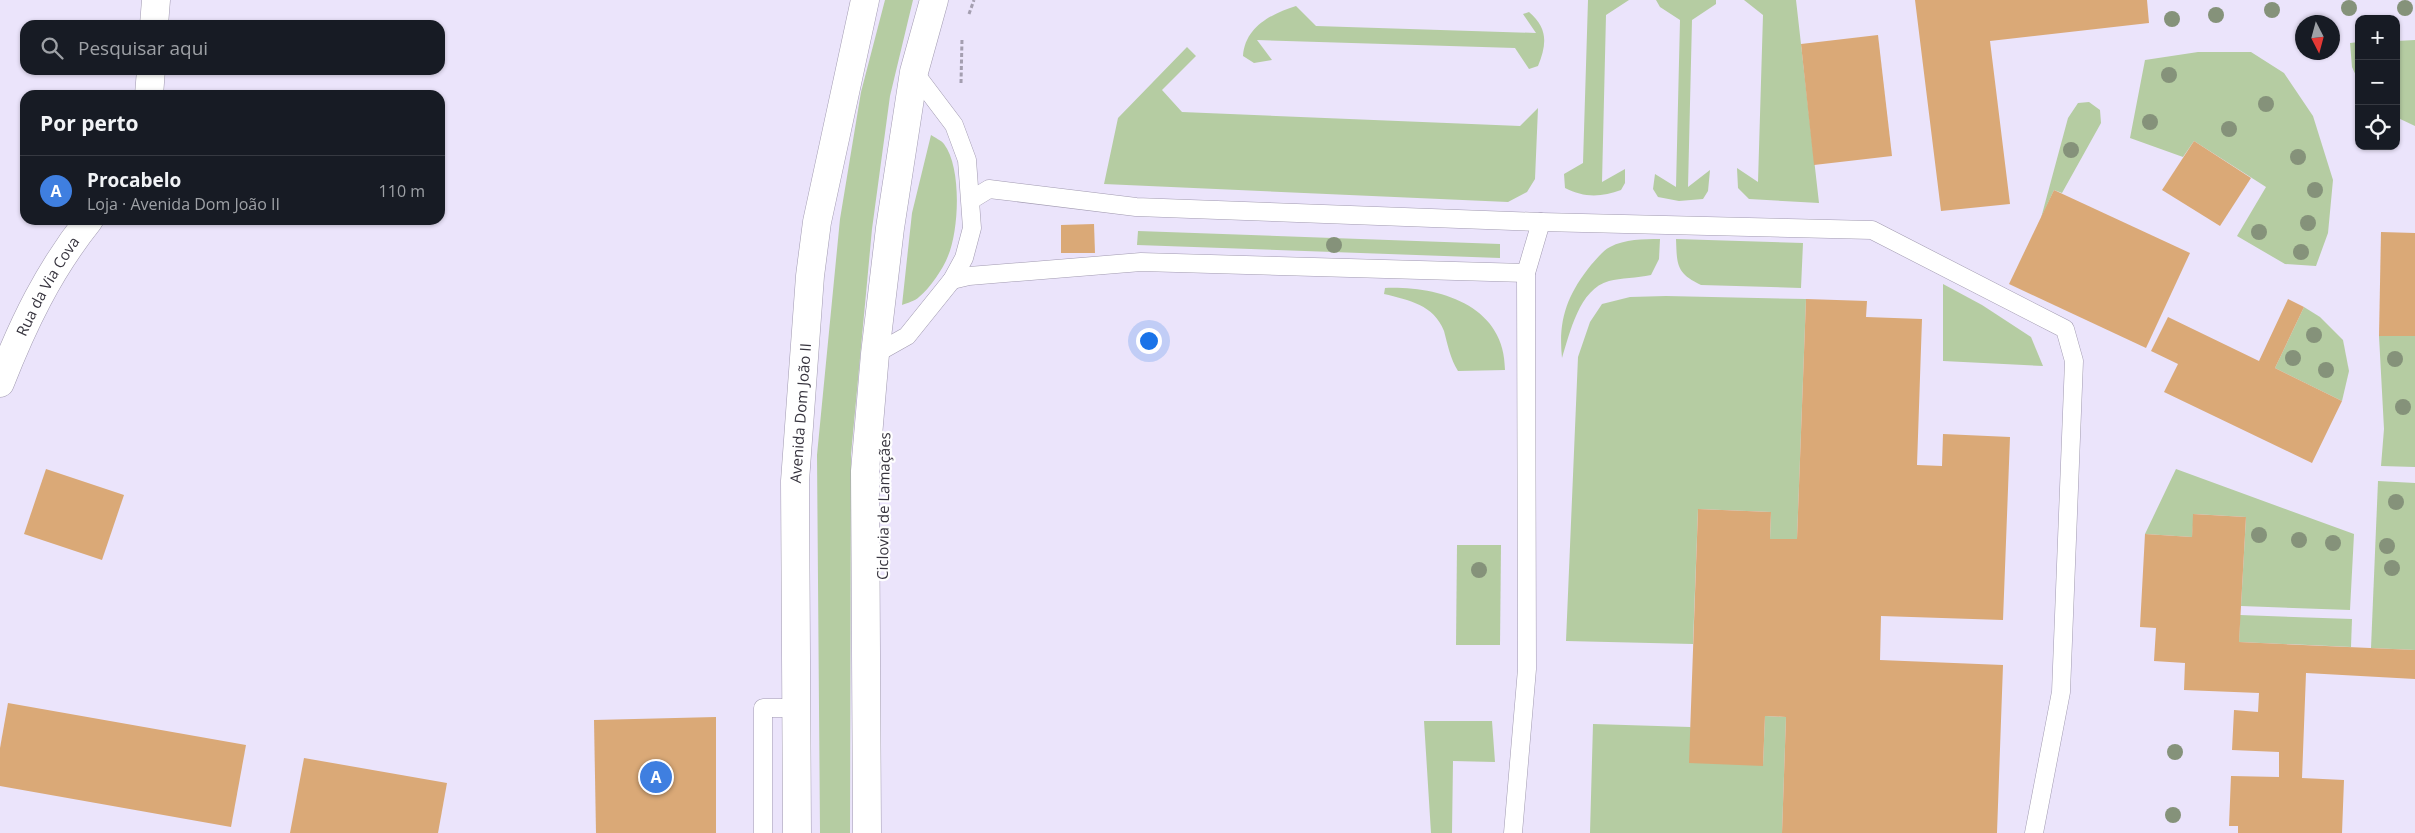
<!DOCTYPE html>
<html lang="pt">
<meta charset="utf-8">
<style>
body{margin:0;font-family:"Open Sans",sans-serif;background:#20242c;color:#f1f3f6}
.controls{position:absolute;right:15px;top:15px;display:grid;overflow:hidden;border-radius:10px;box-shadow:0 1px 4px #0004}
.controls button{width:45px;height:45px;display:grid;place-items:center;padding:0;border:0;border-bottom:1px solid #363941;background:#171b24;color:#f1f3f6;font:25px sans-serif}
.compass{position:absolute;left:2295px;top:15px;width:45px;height:45px;border-radius:50%;background:#171b24;box-shadow:0 1px 4px #0004;rotate:174deg}
.you{position:absolute;left:1148px;top:340px;width:18px;height:18px;margin:-12px;border:4px solid #fff;border-radius:50%;background:#1a73e8;box-shadow:0 0 0 8px #1a73e833}
.badge{display:grid;place-items:center;width:32px;height:32px;border-radius:50%;background:#287277;color:#fff;font-size:16px;font-weight:700}
.pin{position:absolute;translate:-50% -50%;border:2px solid #fff;box-shadow:0 1px 5px #0006}
.list{margin:0;padding:0;list-style:none}
h2{display:flex;justify-content:space-between;align-items:center;height:65px;margin:0;padding:0 20px;font-size:21px}
h2 small{font-size:16px;font-weight:400;color:#9ea1a6}
.list li{display:grid;grid-template-columns:32px 1fr auto;gap:15px;align-items:center;box-sizing:border-box;height:70px;padding:0 20px;border-top:1px solid #363941}
.list b{display:block;font-size:19px;white-space:nowrap}
.list p{margin:0;font-size:16px;white-space:nowrap;color:#9ea1a6}
.list em{font-size:16px;font-style:normal;color:#9ea1a6}
.icon{flex:none;width:28px;height:28px;fill:none;stroke:currentColor;stroke-width:2;stroke-linecap:round;stroke-linejoin:round}
.map{position:relative;flex:none;width:2415px;height:833px;overflow:hidden}
.search{position:absolute;background:#171b24;box-shadow:0 1px 4px #0004;left:20px;top:20px;width:425px;height:55px;display:flex;align-items:center;gap:12px;box-sizing:border-box;padding:0 18px;border-radius:15px;color:#9ea1a6;font-size:19px}
.panel{position:absolute;background:#171b24;box-shadow:0 1px 4px #0004;left:20px;top:90px;width:425px;height:135px;border-radius:15px}
.map>svg:first-child{display:block}
</style>
<div class="map">
<svg width="2415" height="833" viewBox="0 0 2415 833">
<rect width="100%" height="100%" fill="#ebe4fb"/>
<g fill="#b5cca2">
<polygon points="885,0 913,0 890,96 872,229 851,455 850,833 820,833 817,455 840,219 861,92"/>
<path d="M 1588,0 L 1629,0 L 1606,15 L 1602,182 L 1625,169 L 1625,183 L 1621,190 C 1602,197 1584,198 1565,188 L 1564,174 L 1583,163 Z"/>
<polygon points="1656,0 1716,0 1716,4 1692,20 1688,187 1710,170 1708,191 1703,199 1679,201 1658,197 1653,189 1655,174 1676,187 1680,20 1660,7"/>
<polygon points="1744,0 1796,0 1819,203 1749,199 1738,188 1737,168 1758,182 1763,15"/>
<path d="M 1296,6 L 1316,26 L 1536,33 L 1523,14 L 1529,12 C 1548,28 1547,44 1538,66 L 1529,69 L 1515,48 L 1257,40 L 1272,60 L 1254,63 L 1243,56 C 1245,27 1271,14 1296,6 Z"/>
<polygon points="2415,40 2415,126 2396,117 2396,41"/>
<polygon points="2359,42 2359,82 2352,67 2350,43"/>
<polygon points="1187,47 1196,56 1162,90 1182,112 1520,126 1538,108 1535,179 1527,192 1508,202 1104,184 1118,118"/>
<polygon points="2198,52 2251,52 2284,73 2313,116 2333,180 2328,233 2316,266 2285,264 2237,236 2266,187 2194,141 2183,157 2130,138 2145,60"/>
<polygon points="2089,102 2100,110 2101,123 2062,193 2054,190 2041,218 2068,118 2078,103"/>
<path d="M 931,135 C 935,138 941,140 944,144 C 962,168 959,230 948,256 C 943,269 930,288 919,297 C 915,301 907,303 902,305 L 912,213 Z"/>
<polygon points="1138,231 1500,244 1500,258 1137,245"/>
<path d="M 1660,239 L 1659,259 L 1651,275 C 1637,278 1621,278 1609,281 C 1579,289 1570,333 1562,358 C 1558,320 1567,295 1591,265 C 1597,259 1602,251 1610,247 C 1625,239 1643,239 1660,239 Z"/>
<path d="M 1676,239 L 1803,243 L 1801,288 L 1701,285 C 1676,273 1677,265 1676,239 Z"/>
<polygon points="1943,284 1982,305 2031,337 2043,366 1943,361"/>
<path d="M 1385,288 C 1439,286 1505,305 1505,370 L 1458,371 C 1450,358 1448,346 1444,331 C 1434,305 1409,300 1384,294 Z"/>
<polygon points="1666,296 1806,299 1797,539 1770,539 1771,512 1698,509 1693,644 1566,641 1578,357 1590,322 1602,304 1630,297"/>
<polygon points="2304,307 2320,317 2343,340 2349,371 2342,401 2275,368"/>
<polygon points="2379,336 2415,336 2415,467 2381,466 2384,429"/>
<polygon points="2176,469 2354,534 2350,610 2241,606 2246,517 2194,514 2192,537 2145,534"/>
<polygon points="2378,481 2415,483 2415,650 2371,648"/>
<polygon points="1457,545 1501,545 1500,645 1456,645"/>
<polygon points="2240,615 2352,619 2351,647 2239,642"/>
<polygon points="1765,716 1786,717 1782,833 1590,833 1593,724 1690,727 1763,765"/>
<polygon points="1424,721 1492,721 1495,762 1453,761 1452,833 1431,833"/>
</g>
<g fill="#daa977">
<polygon points="1915,0 2147,0 2149,23 1990,41 2010,204 1941,211"/>
<polygon points="1878,35 1892,156 1814,165 1801,44"/>
<polygon points="2194,141 2251,178 2220,226 2162,190"/>
<polygon points="2054,190 2190,253 2146,348 2009,284"/>
<polygon points="1094,224 1095,253 1061,253 1061,225"/>
<polygon points="2381,232 2415,233 2415,336 2379,336"/>
<polygon points="1806,299 1867,301 1866,317 1922,319 1917,465 1942,466 1943,434 2010,437 2003,620 1881,616 1880,660 2003,665 1997,833 1782,833 1786,717 1765,716 1763,766 1689,763 1698,509 1771,512 1770,539 1797,539"/>
<polygon points="2288,299 2304,307 2275,368 2342,401 2312,463 2164,392 2178,364 2151,351 2168,317 2259,361"/>
<polygon points="46,469 124,495 102,560 24,534"/>
<polygon points="2193,514 2246,517 2239,642 2415,650 2415,679 2306,673 2302,778 2344,780 2342,833 2238,833 2238,826 2229,826 2231,776 2279,777 2279,752 2232,750 2234,710 2258,712 2259,693 2184,690 2185,663 2154,661 2156,628 2140,627 2145,534 2192,537"/>
<polygon points="8,703 246,745 231,827 0,786 0,748"/>
<polygon points="716,717 716,833 596,833 594,720"/>
<polygon points="304,758 447,783 438,833 290,833"/>
</g>
<g fill="none" stroke-linecap="round" stroke-linejoin="round">
<g stroke="#a19ab0" stroke-width="19">
<g id="lane">
<polyline points="971,200 989,189 1136,207 1541,222 1872,230 2065,329 2074,361 2061,692 2034,833"/>
<polyline points="952,280 969,276 1141,262 1526,273"/>
<polyline points="875,354 907,336 952,280 964,258 972,228 967,160 954,125 914,72"/>
<polyline points="763,833 763,708 796,708"/>
<polyline points="1513,833 1527,669 1526,273 1541,222"/>
</g>
</g>
<g stroke="#a19ab0" stroke-width="29">
<g id="street">
<polyline points="154,25 156,0"/>
<polyline points="149,95 151,70"/>
<path id="s1" d="M 0,383 C 23,324 49,270 89,220"/>
</g>
</g>
<g stroke="#a19ab0" stroke-width="29">
<g id="secondary">
<path id="s2" d="M 797,833 L 795,481 L 810,276 L 817,222 L 865,0"/>
<polyline points="867,833 865,471 875,354 890,228 914,72 934,0"/>
</g>
</g>
<g stroke="#a49eb0" stroke-width="3" stroke-dasharray="4 2.5" stroke-linecap="butt">
<polyline points="969,14 974,0"/>
<polyline points="961,83 962,39"/>
</g>
<use href="#lane" stroke="#fff" stroke-width="18"/>
<use href="#street" stroke="#fff" stroke-width="28"/>
<use href="#secondary" stroke="#fff" stroke-width="28"/>
</g>
<g fill="#85927a">
<circle cx="2349" cy="8" r="8"/>
<circle cx="2405" cy="8" r="8"/>
<circle cx="2272" cy="10" r="8"/>
<circle cx="2216" cy="15" r="8"/>
<circle cx="2172" cy="19" r="8"/>
<circle cx="2169" cy="75" r="8"/>
<circle cx="2266" cy="104" r="8"/>
<circle cx="2150" cy="122" r="8"/>
<circle cx="2229" cy="129" r="8"/>
<circle cx="2071" cy="150" r="8"/>
<circle cx="2298" cy="157" r="8"/>
<circle cx="2315" cy="190" r="8"/>
<circle cx="2308" cy="223" r="8"/>
<circle cx="2259" cy="232" r="8"/>
<circle cx="1334" cy="245" r="8"/>
<circle cx="2301" cy="252" r="8"/>
<circle cx="2314" cy="335" r="8"/>
<circle cx="2293" cy="358" r="8"/>
<circle cx="2395" cy="359" r="8"/>
<circle cx="2326" cy="370" r="8"/>
<circle cx="2403" cy="407" r="8"/>
<circle cx="2396" cy="502" r="8"/>
<circle cx="2259" cy="535" r="8"/>
<circle cx="2299" cy="540" r="8"/>
<circle cx="2333" cy="543" r="8"/>
<circle cx="2387" cy="546" r="8"/>
<circle cx="2392" cy="568" r="8"/>
<circle cx="1479" cy="570" r="8"/>
<circle cx="2175" cy="752" r="8"/>
<circle cx="2173" cy="815" r="8"/>
</g>
<g text-anchor="middle" dominant-baseline="central" stroke-width="4.5" stroke-linejoin="round" paint-order="stroke">
<g font-size="15" fill="#37343e" stroke="#fff">
<text stroke="none"><textPath href="#s1" startOffset="108">Rua da Via Cova</textPath></text>
<text stroke="none"><textPath href="#s2" startOffset="420">Avenida Dom João II</textPath></text>
<text transform="translate(883 506) rotate(-89)">Ciclovia de Lamaçães</text>
</g>
</g>
</svg>
<div class="controls">
<button>+</button>
<button>−</button>
<button><svg class="icon" aria-label="locate" viewBox="0 0 24 24"><circle cx="12" cy="12" r="6"/><path d="M12 2v4M12 18v4M2 12h4M18 12h4"/></svg></button>
</div>
<svg class="compass" viewBox="-18 -18 36 36"><path d="M0-13l5 13h-10z" fill="#e53935"/><path d="M0 13l5-13h-10z" fill="#9ea1a6"/></svg>
<div class="you"></div>
<div class="pin badge" style="left:656px;top:777px;background:#3f7fe0">A</div>
<div class="search"><svg class="icon" aria-label="search" viewBox="0 0 24 24"><circle cx="10" cy="10" r="6"/><path d="M15 15l6 6"/></svg>Pesquisar aqui</div>
<section class="panel">
<h2>Por perto<small></small></h2>
<ul class="list">
<li><span class="badge" style="background:#3f7fe0">A</span><div><b>Procabelo</b><p>Loja · Avenida Dom João II</p></div><em>110 m</em></li>
</ul>
</section>
</div>
